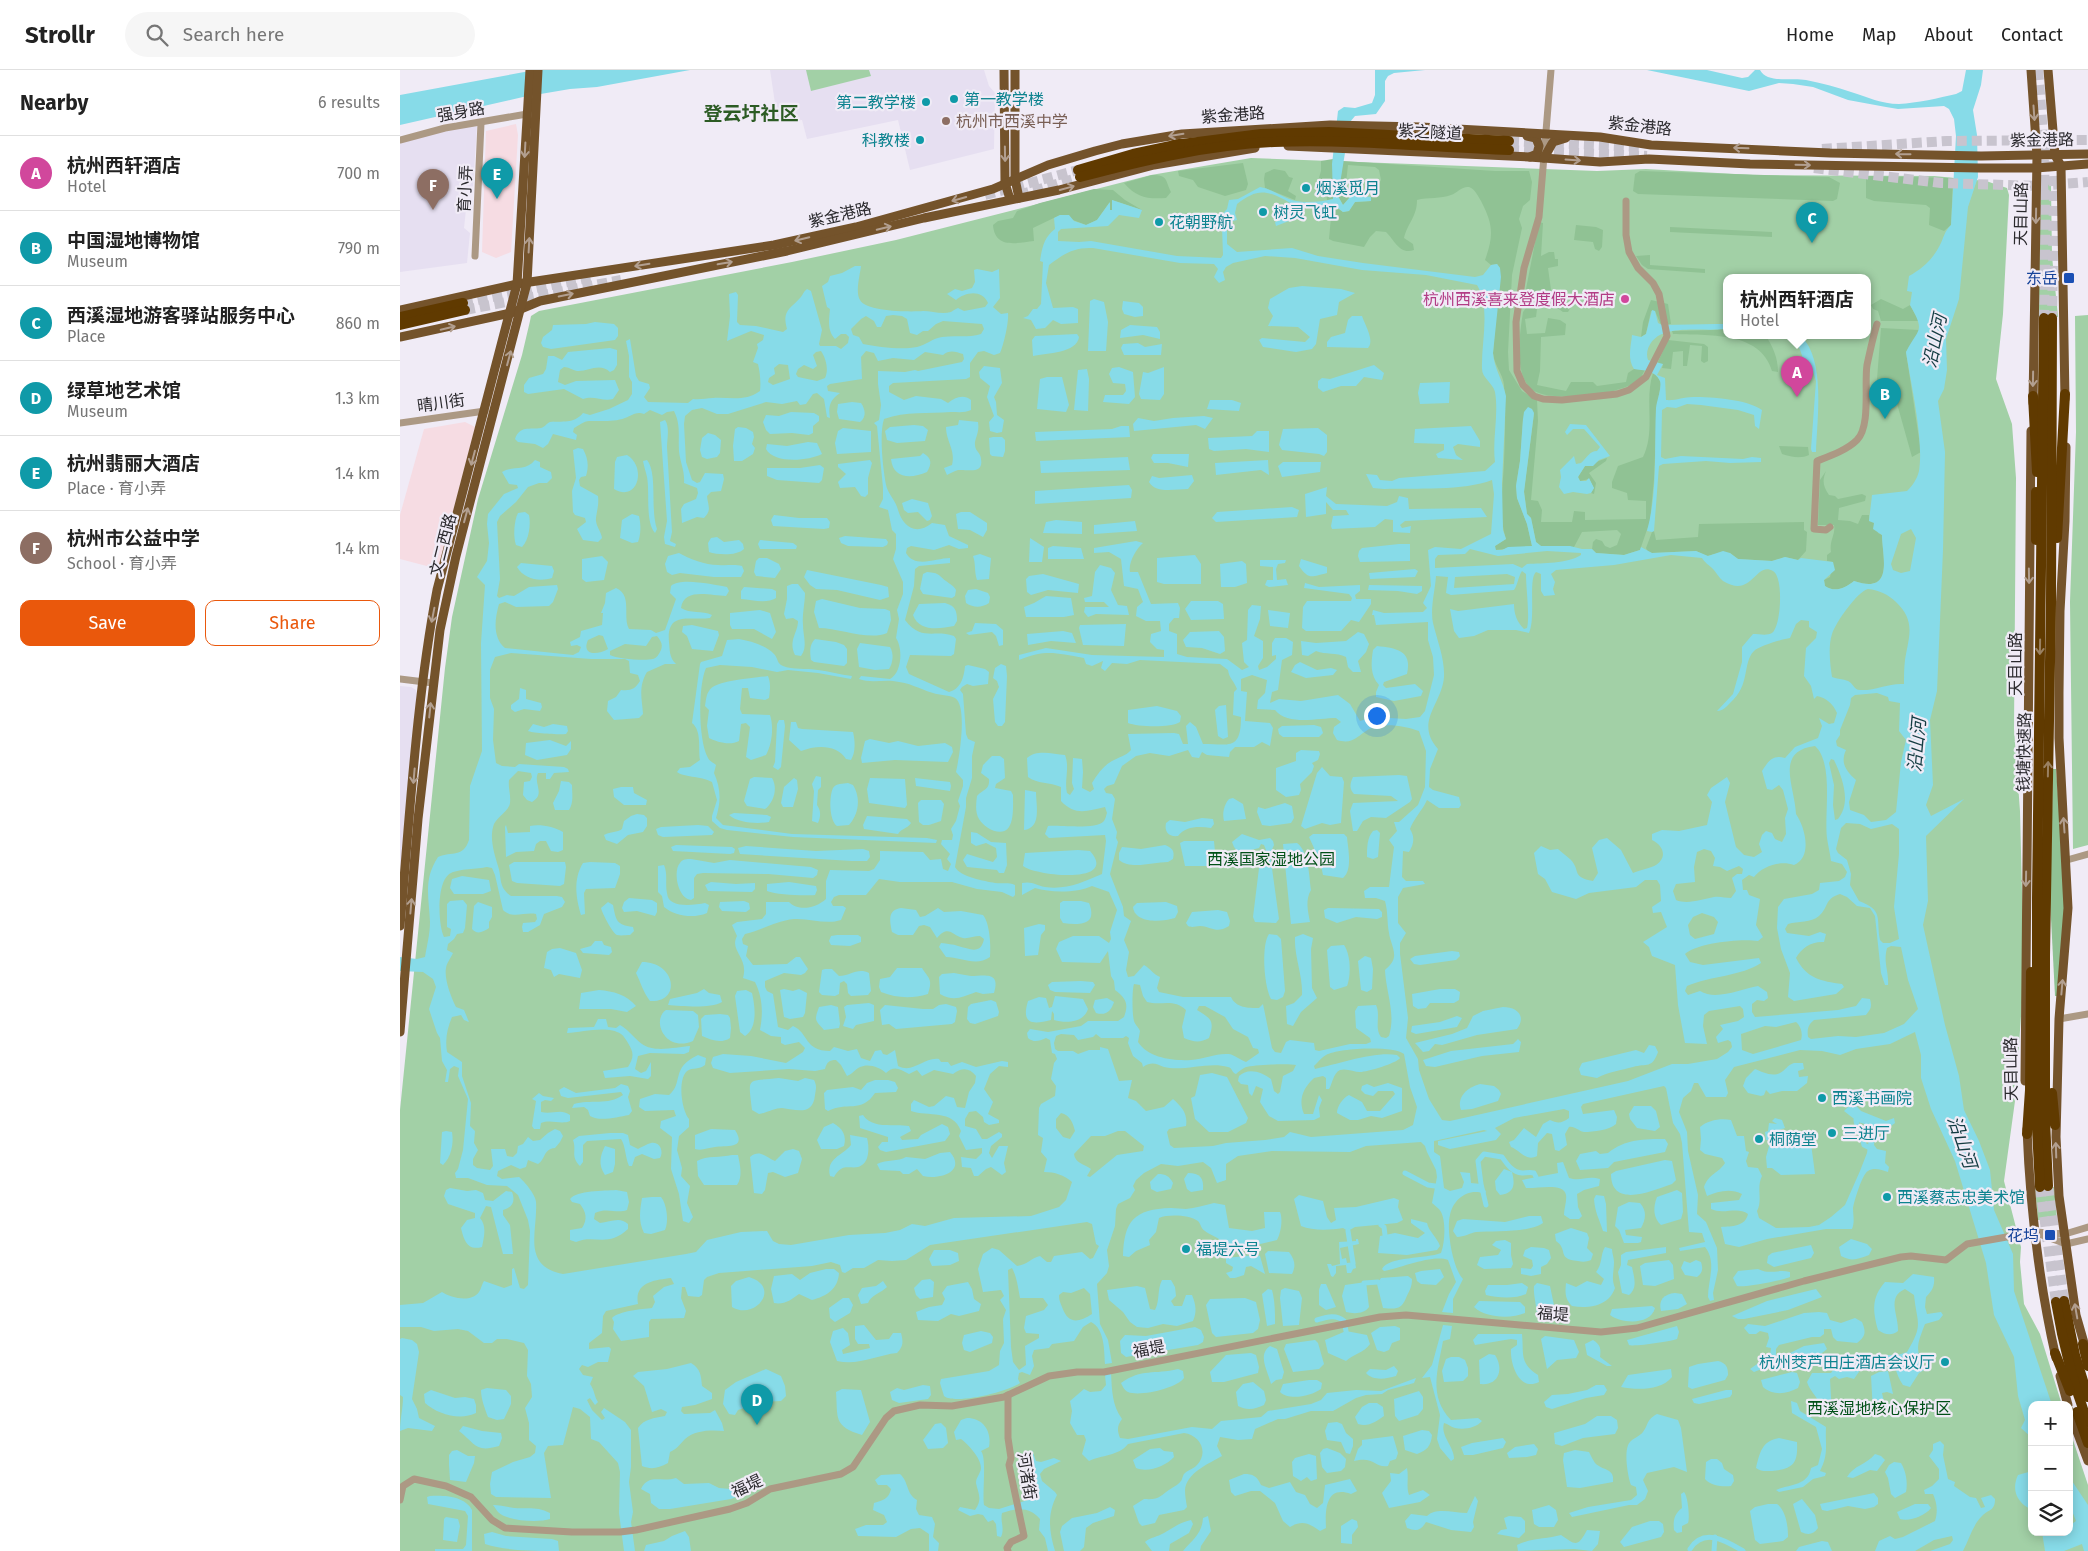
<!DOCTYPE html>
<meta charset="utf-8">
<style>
body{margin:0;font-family:"Fira Sans","Noto Sans SC",sans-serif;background:#f6f6f6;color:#222}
.controls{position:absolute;right:15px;bottom:15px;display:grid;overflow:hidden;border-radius:10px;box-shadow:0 2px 12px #0003}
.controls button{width:45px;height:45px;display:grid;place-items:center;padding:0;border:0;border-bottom:1px solid #e0e0e0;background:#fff;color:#222;font:25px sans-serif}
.you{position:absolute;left:976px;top:645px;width:18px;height:18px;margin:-12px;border:4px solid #fff;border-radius:50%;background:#1a73e8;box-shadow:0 0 0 8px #1a73e833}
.badge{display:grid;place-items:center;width:32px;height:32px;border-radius:50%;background:#ea580c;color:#fff;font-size:16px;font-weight:700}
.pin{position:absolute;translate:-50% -41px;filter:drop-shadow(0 1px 2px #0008)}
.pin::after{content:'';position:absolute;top:26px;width:18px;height:15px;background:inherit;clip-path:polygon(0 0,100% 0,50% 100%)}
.popup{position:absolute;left:1323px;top:204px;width:148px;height:65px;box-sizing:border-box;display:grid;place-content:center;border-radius:10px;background:#fff;filter:drop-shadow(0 1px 4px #0005);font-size:16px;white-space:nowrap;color:#767676}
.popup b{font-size:19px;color:#222}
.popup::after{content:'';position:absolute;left:50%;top:100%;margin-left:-10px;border:10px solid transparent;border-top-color:#fff}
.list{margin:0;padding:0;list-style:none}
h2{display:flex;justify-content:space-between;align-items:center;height:65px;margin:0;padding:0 20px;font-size:21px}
h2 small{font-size:16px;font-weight:400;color:#767676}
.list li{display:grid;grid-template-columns:32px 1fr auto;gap:15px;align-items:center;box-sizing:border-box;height:75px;padding:0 20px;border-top:1px solid #e0e0e0}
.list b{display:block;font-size:19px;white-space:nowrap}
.list p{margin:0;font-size:16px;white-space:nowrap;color:#767676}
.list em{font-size:16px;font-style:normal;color:#767676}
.actions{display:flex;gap:10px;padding:15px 20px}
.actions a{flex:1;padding:11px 0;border:1px solid #ea580c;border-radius:10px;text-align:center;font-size:18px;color:#ea580c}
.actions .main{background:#ea580c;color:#fff}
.icon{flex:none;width:28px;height:28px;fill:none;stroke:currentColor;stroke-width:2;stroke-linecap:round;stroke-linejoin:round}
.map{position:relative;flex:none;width:1688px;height:1481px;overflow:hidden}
header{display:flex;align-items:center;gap:30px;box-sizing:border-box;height:70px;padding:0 25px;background:#fff;border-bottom:1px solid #e0e0e0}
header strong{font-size:24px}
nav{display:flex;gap:28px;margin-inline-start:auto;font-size:18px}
.search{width:350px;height:45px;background:#f6f6f6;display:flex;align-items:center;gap:12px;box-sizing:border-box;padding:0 18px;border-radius:28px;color:#767676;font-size:19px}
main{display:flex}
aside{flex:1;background:#fff}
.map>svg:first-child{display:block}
</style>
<header>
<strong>Strollr</strong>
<div class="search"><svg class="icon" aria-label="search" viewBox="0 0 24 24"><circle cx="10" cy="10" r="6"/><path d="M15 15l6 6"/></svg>Search here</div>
<nav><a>Home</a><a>Map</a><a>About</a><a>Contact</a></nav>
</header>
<main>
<aside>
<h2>Nearby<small>6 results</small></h2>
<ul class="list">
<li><span class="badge" style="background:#d1479c">A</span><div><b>杭州西轩酒店</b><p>Hotel</p></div><em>700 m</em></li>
<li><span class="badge" style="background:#0f9aa8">B</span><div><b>中国湿地博物馆</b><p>Museum</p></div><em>790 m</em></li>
<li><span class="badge" style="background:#0f9aa8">C</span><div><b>西溪湿地游客驿站服务中心</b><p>Place</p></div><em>860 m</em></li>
<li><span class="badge" style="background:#0f9aa8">D</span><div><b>绿草地艺术馆</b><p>Museum</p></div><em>1.3 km</em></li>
<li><span class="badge" style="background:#0f9aa8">E</span><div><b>杭州翡丽大酒店</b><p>Place · 育小弄</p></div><em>1.4 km</em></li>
<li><span class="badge" style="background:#8d6e63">F</span><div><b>杭州市公益中学</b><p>School · 育小弄</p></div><em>1.4 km</em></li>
</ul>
<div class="actions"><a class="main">Save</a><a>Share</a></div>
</aside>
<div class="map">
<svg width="1688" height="1481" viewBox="0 0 1688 1481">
<rect width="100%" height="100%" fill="#f0ebf6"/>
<g fill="#f6dce3">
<polygon points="116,54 118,65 111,182 96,188 82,182 86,61"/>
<polygon points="65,352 75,357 38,499 0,489 0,445 24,359"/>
</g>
<g fill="#e6dff1">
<polygon points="370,0 584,0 589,16 595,23 594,79 510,100 498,50 407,69 402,50 378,53"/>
<polygon points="77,56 73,116 68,121 64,158 70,163 67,193 0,202 0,73 49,60"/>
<polygon points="0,616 11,617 16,620 17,624 0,801"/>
</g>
<g fill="#a2d0a6" fill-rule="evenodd">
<polygon points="406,0 469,0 471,6 411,21"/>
<path d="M 851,88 L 1197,101 L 1246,99 L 1353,105 L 1534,106 L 1586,111 L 1607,118 L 1609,125 L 1603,244 L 1596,309 L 1612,354 L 1616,408 L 1614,659 L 1620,741 L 1624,904 L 1615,1031 L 1604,1111 L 1621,1177 L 1620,1192 L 1624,1234 L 1640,1264 L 1662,1335 L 1632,1335 L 1632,1462 L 1669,1462 L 1669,1358 L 1688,1415 L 1688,1481 L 0,1481 L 0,1040 L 45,598 L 52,547 L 78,429 L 122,285 L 130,251 L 131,246 L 139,241 L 392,192 L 496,170 L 751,105 ZM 1327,208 L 1467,208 L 1467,266 L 1327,266 Z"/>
<polygon points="1644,112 1651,112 1651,117 1652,186 1658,247 1638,247 1641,118"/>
<polygon points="1688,245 1688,775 1673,779 1670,532 1676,362 1675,246"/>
<polygon points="1654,1117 1657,1149 1638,1150 1635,1118"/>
</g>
<g fill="#90c294">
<polygon points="933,89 933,129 927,130 925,112 918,111 921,101 921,91"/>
<path d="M 943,91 L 1095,101 L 1129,101 L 1132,112 L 1130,130 L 1123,136 L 1119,149 L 1122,158 L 1112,205 L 1108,282 L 1109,300 L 1122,321 L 1137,330 L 1138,351 L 1131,430 L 1138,431 L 1142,440 L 1141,452 L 1172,452 L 1174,441 L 1185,442 L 1185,450 L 1246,449 L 1246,431 L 1228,430 L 1227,423 L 1212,418 L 1212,412 L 1218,396 L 1243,387 C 1256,361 1244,330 1253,303 L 1257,305 L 1261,313 L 1257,336 L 1254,409 L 1250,451 L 1240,480 L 1224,485 L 1196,483 L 1192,479 L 1193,472 L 1196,469 L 1202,471 L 1205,476 L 1210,478 L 1217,475 L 1221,464 L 1217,460 L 1182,462 L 1174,477 L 1141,476 L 1136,472 L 1131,448 L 1127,444 L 1124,421 L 1134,344 L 1123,349 L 1120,391 L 1116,416 L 1117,428 L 1127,454 L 1132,476 L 1095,480 L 1095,476 L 1106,469 C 1098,445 1103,417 1104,392 C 1105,367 1106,340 1104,315 C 1103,304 1094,295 1093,283 L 1100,198 L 1097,194 L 1091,195 L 1085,190 C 1094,165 1093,154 1081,131 C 1078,126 1075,119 1069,117 C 1062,116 1057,123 1051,125 C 1041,129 1028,127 1017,130 C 1017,147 1008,152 1004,168 L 1013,174 L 1014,180 C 1000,185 995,171 986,162 L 976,161 L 970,167 L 964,177 L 933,171 L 929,169 L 931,147 L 936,137 L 943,142 L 949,141 L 955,132 L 971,131 L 971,127 L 981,110 L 979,100 L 975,97 L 948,95 L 945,122 L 949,128 L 943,135 L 938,126 Z"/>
<polygon points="843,93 848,114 846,120 825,126 798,117 793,110 779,106 778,101"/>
<polygon points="874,99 885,101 889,107 893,108 888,121 896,126 895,130 865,118 864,109 865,103"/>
<polygon points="1240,101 1429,107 1440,113 1437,129 1433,131 1238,124 1233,121 1235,104"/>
<path d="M 752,105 C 768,105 765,110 771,122 L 766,128 C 747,129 737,128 724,113 Z"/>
<polygon points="1466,106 1553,108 1551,155 1544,161 1529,155 1530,138 1526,135 1474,131 1466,128"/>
<path d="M 694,119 L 713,120 L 725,130 L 742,140 L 712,130 L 712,140 L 710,140 L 709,133 L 697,150 L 686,155 L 660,145 L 633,158 L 634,171 C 616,173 595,179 593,155 L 598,151 L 613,148 L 617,141 L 640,133 Z"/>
<polygon points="1139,152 1143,153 1141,186 1149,182 1154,182 1155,189 1158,189 1158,196 1148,198 1152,227 1159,226 1171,237 1168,242 1163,242 1149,232 1127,224 1126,219"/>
<polygon points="1176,155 1196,157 1203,160 1202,177 1199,181 1195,179 1193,172 1174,170"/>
<polygon points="1270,157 1372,162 1372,167 1270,162"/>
<polygon points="1250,185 1250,195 1305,199 1305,203 1248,199 1242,195 1236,186"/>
<polygon points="1481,229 1503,239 1510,235 1519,251 1481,251 1478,241 1473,239 1471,235"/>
<polygon points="1251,230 1268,234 1271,254 1261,255 1255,241 1251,241 1246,264 1241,267 1243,252"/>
<path d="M 1126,238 L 1137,239 L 1136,247 L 1125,249 L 1127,264 L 1145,263 L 1148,248 L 1160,250 L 1166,254 L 1165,265 L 1141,267 L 1140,301 L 1137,315 L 1166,321 L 1171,312 L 1193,312 L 1197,316 L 1226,312 L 1228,303 L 1234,299 L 1245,300 C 1243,303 1241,308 1239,310 C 1222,325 1144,335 1129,317 C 1114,299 1120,262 1123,242 Z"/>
<path d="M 1327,258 L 1327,266 L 1366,266 C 1373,277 1378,288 1378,302 L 1372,301 C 1360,260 1307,266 1273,264 L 1272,261 L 1314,260 Z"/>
<polygon points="1481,258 1519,260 1519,263 1506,282 1521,382 1512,387 1494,323 1476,322"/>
<polygon points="1268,270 1304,274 1308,277 1308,291 1304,293 1301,291 1302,276 1290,275 1287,296 1283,296 1283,281 1273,282 1271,299 1262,298 1263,294 1257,294"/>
<path d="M 1379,376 L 1408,377 L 1409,385 C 1401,389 1391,387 1382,384 Z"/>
<polygon points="1207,388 1206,391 1189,403 1196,413 1194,424 1191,423 1194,418 1189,409 1180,411 1178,407 1185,396"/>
<path d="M 1426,401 C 1422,411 1423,416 1429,425 L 1435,426 L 1438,429 L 1462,424 L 1466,426 L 1465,431 L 1439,438 L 1438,450 L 1450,451 L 1458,454 L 1462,445 L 1469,445 L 1469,451 L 1474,452 L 1478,463 L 1482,465 C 1482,486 1495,525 1454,511 C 1445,518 1435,523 1425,516 L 1424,510 L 1430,507 L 1433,492 L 1427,491 L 1427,485 L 1431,482 C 1429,471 1436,464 1434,455 L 1418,455 L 1420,410 Z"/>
<polygon points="1404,452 1404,460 1407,462 1406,481 1398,490 1385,487 1372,491 1338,489 1330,483 1315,484 1307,486 1296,481 1252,483 1248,482 1246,478 1252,462 1254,461 1256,470 1298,467 1299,454"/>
<polygon points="1653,699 1656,699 1665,815 1664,860 1658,926 1655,926 1650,829"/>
</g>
<g fill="#87dbe8" fill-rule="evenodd">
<polygon points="135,0 290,0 197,17 170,19 123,27 0,55 0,25"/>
<path d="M 975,0 L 1025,0 L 994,3 L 988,6 L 985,11 L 985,31 L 976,44 L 955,46 L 950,52 L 938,126 L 943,135 L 952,125 L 971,127 L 971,131 L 955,132 L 949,141 L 943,142 L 934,135 L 904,137 L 889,151 L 876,156 L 875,152 L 887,147 L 895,137 C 891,133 887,131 881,128 C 863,119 854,121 837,134 L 835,143 L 837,150 L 829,152 L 827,155 L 827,174 L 837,182 L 892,178 L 918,186 L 963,193 L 1075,207 L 1083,205 L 1091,195 L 1097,194 L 1100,198 L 1101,207 L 1093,283 C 1094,298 1103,311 1106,326 L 1102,413 L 1103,460 L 1106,469 L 1095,476 L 1096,480 L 1102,480 L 1108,477 L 1132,476 L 1127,454 L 1117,428 L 1116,416 L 1120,391 L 1123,349 L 1124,342 L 1128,337 L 1132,339 L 1134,343 L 1124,422 L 1127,444 L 1131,448 L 1136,472 L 1141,476 L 1170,476 L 1182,479 L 1192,479 L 1196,483 L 1224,485 L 1240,480 L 1241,477 L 1252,483 L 1296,481 L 1308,486 L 1323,481 L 1330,483 L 1338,489 L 1372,491 L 1385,487 L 1398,490 L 1401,488 L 1433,492 L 1435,500 L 1424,510 L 1425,516 C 1435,523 1445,518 1454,511 C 1495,525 1482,486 1482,465 L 1473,459 L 1474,453 L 1469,451 L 1472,425 L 1507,421 C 1513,415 1517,409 1519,401 C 1524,370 1511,315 1506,282 C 1518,258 1526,263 1510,235 L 1512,222 L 1507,221 L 1509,206 C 1522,199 1533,189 1540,175 C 1544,167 1544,162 1551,155 L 1556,66 L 1554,49 L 1549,39 L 1544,36 L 1498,39 L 1486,37 L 1448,30 L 1413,17 L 1393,14 L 1379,13 L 1349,21 L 1247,0 L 1307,0 L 1342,8 L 1348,7 L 1355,0 L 1360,0 C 1367,14 1392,7 1406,10 C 1421,13 1437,17 1451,22 C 1468,27 1481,34 1499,34 C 1517,33 1539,28 1556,24 L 1562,21 L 1566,0 L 1583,0 L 1581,15 L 1573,40 L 1577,65 L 1578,107 L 1568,137 L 1559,229 L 1546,269 L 1547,300 L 1544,319 L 1538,331 L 1545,382 L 1543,480 L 1537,621 L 1530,650 L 1533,715 L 1526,735 L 1531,746 L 1564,729 L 1526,766 L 1528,831 L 1523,855 L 1545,955 L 1559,1006 L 1564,1040 L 1579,1071 L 1590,1100 L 1594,1140 L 1613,1184 L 1614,1221 L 1652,1335 L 1632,1335 L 1632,1368 L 1621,1358 L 1625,1350 L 1618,1326 L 1614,1287 L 1594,1245 L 1586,1193 L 1555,1091 L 1531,1039 L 1521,1008 L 1521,985 L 1515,962 L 1490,974 L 1456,979 L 1440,985 L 1422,981 L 1400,980 L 1334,997 L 1325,1010 L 1328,1023 L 1326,1027 L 1306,1027 L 1298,1013 L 1294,1013 L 1291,1021 L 1283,1028 L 1279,1042 L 1287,1062 L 1288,1081 L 1298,1125 L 1297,1144 L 1306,1152 L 1317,1178 L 1318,1200 L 1313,1223 L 1314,1230 L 1310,1231 L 1308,1227 C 1308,1210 1317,1192 1305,1177 L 1280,1181 L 1279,1178 L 1305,1172 L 1302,1163 L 1289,1162 L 1282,1073 L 1280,1064 L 1273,1053 L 1266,1018 L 1264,1016 L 1183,1034 L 1181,1037 L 1183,1044 L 1214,1040 L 1217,1047 L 1216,1054 C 1210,1060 1193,1062 1184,1062 C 1178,1061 1175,1056 1169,1057 L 1165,1064 L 1167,1075 L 1159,1081 L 1155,1080 L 1152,1064 L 1147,1063 L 1138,1073 L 1137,1086 C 1126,1092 1120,1080 1111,1077 L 1109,1072 L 1114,1070 L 1124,1058 L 1136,1067 L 1143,1054 L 1150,1050 C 1158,1054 1162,1053 1169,1048 L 1169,1041 L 1164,1039 L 1114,1048 L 1095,1058 L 1101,1064 L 1096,1070 L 1050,1079 L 1038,1075 L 1038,1071 L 1087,1061 L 1084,1060 L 1034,1071 L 1034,1082 L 1040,1086 L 1044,1118 L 1050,1121 L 1062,1118 L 1064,1112 L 1060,1102 L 1070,1103 L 1071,1113 L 1081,1114 L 1082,1118 L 1086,1121 L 1085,1124 C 1069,1117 1053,1129 1050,1145 C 1046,1160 1053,1199 1063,1209 L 1053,1229 L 1053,1243 L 1042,1242 L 1049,1224 L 1056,1212 L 1048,1190 C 1033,1184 1001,1198 984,1201 L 982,1199 C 989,1186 1026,1189 1041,1183 C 1045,1173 1046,1151 1041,1142 C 1039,1138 1035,1136 1032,1133 L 1037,1107 L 1036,1100 L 1027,1082 L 1025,1076 L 1021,1072 L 966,1076 L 950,1082 L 872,1081 L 838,1086 L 826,1094 L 826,1110 L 817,1113 L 811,1098 L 803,1092 L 778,1096 L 761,1094 L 744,1103 L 736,1110 L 733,1116 L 735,1120 L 730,1128 L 718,1134 L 716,1139 L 715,1156 L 707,1180 L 709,1196 L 707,1203 L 697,1214 L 700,1254 L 708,1270 L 712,1293 L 705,1294 C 704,1281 705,1259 691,1252 L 683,1257 L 674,1271 L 652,1274 L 649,1278 L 634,1280 L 632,1286 L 634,1296 L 630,1305 L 622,1302 L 619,1303 L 618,1309 L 620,1313 C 608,1322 555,1335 544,1326 L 540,1313 L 541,1309 L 589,1301 L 599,1295 L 600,1281 L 604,1273 L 603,1249 L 606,1240 L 600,1230 L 604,1226 L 601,1220 L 583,1222 L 578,1199 L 583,1184 L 592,1178 L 599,1180 L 617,1196 C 627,1195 631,1188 640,1186 L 647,1192 L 651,1192 L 654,1186 L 682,1182 L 690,1189 L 693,1188 L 699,1176 L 696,1174 L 692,1154 L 687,1152 L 530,1175 L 506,1190 L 492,1191 L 478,1190 L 464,1198 L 453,1198 L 445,1203 L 442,1202 L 440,1195 L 431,1192 L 412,1196 L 319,1203 L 307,1207 L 304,1210 L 302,1225 L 299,1227 L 288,1226 L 285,1217 L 282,1217 L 281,1228 L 286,1241 L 284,1248 L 251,1249 L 249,1252 L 249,1267 L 221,1271 L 213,1259 L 214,1252 L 212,1248 C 219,1241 242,1239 252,1238 L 255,1232 L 253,1226 L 264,1217 L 274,1214 L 271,1208 C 255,1210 234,1212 238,1234 L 206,1241 L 203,1246 L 202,1263 L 189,1273 L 189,1279 L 209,1277 L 211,1279 L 208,1292 L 198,1292 L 188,1297 L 182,1295 L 179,1299 L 183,1305 L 193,1307 L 190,1314 C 195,1321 194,1326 198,1332 L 195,1335 L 190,1328 L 187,1330 L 192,1340 L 202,1350 L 205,1348 L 201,1342 L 204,1338 L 225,1352 L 231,1360 L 231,1397 L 229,1412 L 233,1442 L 231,1452 L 235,1481 L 224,1481 L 219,1443 L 220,1402 L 218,1393 L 199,1372 L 191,1369 L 190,1347 L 180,1339 L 173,1337 L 163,1375 L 148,1376 L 144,1383 L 151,1428 L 96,1427 L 91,1424 L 90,1414 L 92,1402 L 113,1392 L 130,1387 L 135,1383 L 136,1376 L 129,1370 L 129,1353 L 125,1338 L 132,1327 L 131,1314 L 127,1306 L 128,1280 L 124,1273 L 107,1269 L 97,1269 L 92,1273 L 84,1273 L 68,1261 L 58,1259 L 34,1261 L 21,1257 L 0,1257 L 0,1235 L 23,1233 L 42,1222 C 51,1228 71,1233 79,1222 C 81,1219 82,1214 84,1211 L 104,1218 L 112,1215 L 112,1199 L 114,1198 L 120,1218 L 124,1219 L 128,1215 L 130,1161 L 128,1150 L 118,1125 L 107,1116 L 87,1115 L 68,1108 L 56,1108 L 55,1103 L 58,1099 L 63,1080 L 68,1029 L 58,1006 L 59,998 L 54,996 L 50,999 L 48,1012 L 45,1012 L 47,1000 L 42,991 L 40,968 L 37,963 L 29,939 L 36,917 L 33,909 L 23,902 L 0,901 L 0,887 L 17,889 L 25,887 C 27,875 30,864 30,852 C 29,827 23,810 38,787 C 52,781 63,788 69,770 L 70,716 L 82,681 L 81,573 L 85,515 L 77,507 L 87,491 L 89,473 L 87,454 L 88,444 L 104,424 L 118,418 L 117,415 L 109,414 L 102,402 C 114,395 125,402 135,390 L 140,392 L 140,397 L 151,402 L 152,408 L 147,413 L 139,413 L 128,417 L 116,432 L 100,446 L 97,452 L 100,509 L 97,526 L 99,528 L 107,525 L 114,526 L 129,517 L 157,515 L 158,519 L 153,532 L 149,536 L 116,537 L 105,532 L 99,534 C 95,548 92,567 105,578 L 173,585 L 179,582 L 181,577 L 177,575 L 171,576 L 170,572 L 180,567 L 181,561 L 202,555 L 203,543 L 201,543 L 205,533 L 206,523 L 216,518 C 233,525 222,547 229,559 L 251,560 L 256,563 L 265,560 L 276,529 L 270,523 L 271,516 C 281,507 314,515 327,517 L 329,521 L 326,526 C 311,526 284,517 281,538 C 290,544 302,540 312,545 L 310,548 C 291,551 266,540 269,572 C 270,581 269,587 276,594 L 265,594 L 247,602 C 238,617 242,629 243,644 L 239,648 L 214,650 L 207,641 L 208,631 L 216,627 L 221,620 C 231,621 235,619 240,611 L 238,605 L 230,603 L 229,591 L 225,589 L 191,589 L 111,583 L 95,587 L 90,600 L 90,628 L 94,639 L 93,670 L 96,693 L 102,696 L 115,697 L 119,694 L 164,697 L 168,699 L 169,702 L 154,703 L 150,709 L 146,709 L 146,703 L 138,703 C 133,714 146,724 132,732 L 127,730 L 123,725 L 124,712 L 130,711 L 132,707 L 131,703 L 118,701 L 109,710 C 108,718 111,725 110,733 C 109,741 98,746 94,754 C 89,767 94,783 98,796 C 102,808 98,817 111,826 L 157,826 L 162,827 L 165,832 L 162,837 L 144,844 L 140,855 L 128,862 L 123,862 L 122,857 L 123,853 L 135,852 L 137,849 L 136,844 C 124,842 112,849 103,840 L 95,805 L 92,798 L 87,797 C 78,799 58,799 51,803 C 36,810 38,855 44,867 L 50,866 L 51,859 L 47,857 L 47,834 L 50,831 L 63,830 L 67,835 L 65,858 L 63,863 L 57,864 L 54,869 L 48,874 L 47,880 L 53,883 C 51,888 47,892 46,898 C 44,909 51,927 56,937 L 64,940 L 69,952 L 64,950 L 61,945 L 52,947 C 47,959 45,969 47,982 L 62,992 L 62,1006 L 71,1033 L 70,1056 L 75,1061 L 74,1073 L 78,1080 L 73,1089 L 73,1095 L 77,1098 L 90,1100 L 93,1096 L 91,1079 L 105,1079 L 107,1086 L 113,1087 L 117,1083 L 118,1076 L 123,1074 L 128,1067 L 133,1071 L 140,1070 L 148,1063 L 155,1059 L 160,1061 L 163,1066 L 160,1072 L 155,1078 C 143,1079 146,1089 138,1094 L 128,1090 L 126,1097 L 120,1099 L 111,1095 L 98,1101 L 97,1106 L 102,1109 L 119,1107 C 124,1111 136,1125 136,1132 C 138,1161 121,1196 163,1204 L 286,1184 L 296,1182 L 307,1170 L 341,1162 L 367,1161 L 373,1171 L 379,1174 L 391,1175 L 449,1165 L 485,1163 L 500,1160 L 512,1154 L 525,1156 L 554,1148 L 631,1146 L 659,1137 L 666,1130 L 672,1112 C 664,1105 655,1102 644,1102 L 647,1089 L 641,1082 L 643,1068 L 638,1065 L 639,1038 L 641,1034 L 655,1026 L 656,1016 L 651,1009 L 654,993 L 657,989 L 655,984 L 652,983 L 650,970 L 646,968 C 639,971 634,973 628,968 L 627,963 L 630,959 L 648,962 L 681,956 L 688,951 L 718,951 L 724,947 C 729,934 726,928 715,920 L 714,911 L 711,906 L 708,881 L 700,893 L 662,892 L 656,879 L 659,872 L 673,866 L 699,866 L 709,873 L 711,869 L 710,862 L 717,840 L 709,822 L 692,816 C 677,823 651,823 635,818 L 622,825 L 622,813 C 632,811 636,815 645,817 C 667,820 683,812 702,804 L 706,771 L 705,765 L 649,768 L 645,764 L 648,756 C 660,755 697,760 704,751 C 706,748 706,745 707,743 L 705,737 C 687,741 675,746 661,731 L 661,717 C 650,712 637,714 628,707 L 627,688 C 637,679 653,684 665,685 C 670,697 664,711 667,723 L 670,725 L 674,719 L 672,713 L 673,688 L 682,689 L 683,702 L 682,718 L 690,722 L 694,719 L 692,713 C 697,705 703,696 712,691 C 719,687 726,686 731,680 L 728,664 L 774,663 L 779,664 L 783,674 L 788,674 L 786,656 L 790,652 L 796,657 L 803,674 C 829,674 841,681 841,647 L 833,645 L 834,622 L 837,619 C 834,611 829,608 828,600 L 820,594 L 740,590 L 727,594 L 712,593 L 705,601 L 701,598 L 703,591 L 692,596 L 686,594 L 684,588 C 656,583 646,579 619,590 L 619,585 L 646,578 L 692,585 L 764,587 L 764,580 L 757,579 L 750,572 L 751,564 L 761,561 L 760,551 L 746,551 L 736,546 L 737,537 L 743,532 L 738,519 L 724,516 L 721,489 L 709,482 L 694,483 L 694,478 L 736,471 L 743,473 C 736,479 728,493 730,502 L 738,502 L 751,534 L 778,533 L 780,538 L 779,548 L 774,548 L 769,554 L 769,561 L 777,564 L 777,584 L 787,587 L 827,589 L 842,600 L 849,597 L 844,592 L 842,573 L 847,570 L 848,540 L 852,535 L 861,536 L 860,549 L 854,566 L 863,571 L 863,588 L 858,596 L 859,600 L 867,597 L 876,589 L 876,585 L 872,586 L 872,573 L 875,568 L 886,568 L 893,572 L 892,585 L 882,590 L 878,620 L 872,622 L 870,633 L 879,629 L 901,631 L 938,625 L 950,634 L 960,651 L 973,647 L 1006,649 L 1020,647 L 1025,641 L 1034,605 L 1033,587 L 1028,570 L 1028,552 L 976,555 L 974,545 L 972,545 L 973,540 L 984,543 L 1023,542 L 1027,538 L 1023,533 L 1031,516 L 1028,480 L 1035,477 L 1061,479 L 1091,464 L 1094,424 L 1092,410 C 1064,421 1015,418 984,419 L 973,418 L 966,404 L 977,405 L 980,410 L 992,411 L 999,408 L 1085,401 L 1095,392 C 1092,369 1099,345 1095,322 C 1093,313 1082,308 1082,299 C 1081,272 1091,239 1077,215 L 1026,205 L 962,200 L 895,188 L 865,186 L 833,193 L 826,197 L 823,202 L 825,210 L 819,213 L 814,207 L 818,199 L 814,194 L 780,193 L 693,178 C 673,177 664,184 649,195 L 646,213 L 653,238 L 673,237 L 678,239 L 678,253 L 661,254 L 653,250 L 645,258 L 636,259 L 631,250 L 623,248 L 628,246 L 633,239 L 637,239 L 641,234 L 643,192 L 640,191 C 642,178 644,167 655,159 L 654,148 L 660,145 L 669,145 L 674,151 L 686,155 L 697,150 L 710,132 L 710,140 L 712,140 L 712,130 L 742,140 L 739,148 L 719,145 L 708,156 L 661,159 L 658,162 L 658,171 L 679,172 L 691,171 L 777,186 L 821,188 L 823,185 L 822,157 L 817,150 L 827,139 L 829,130 L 838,129 L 860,117 C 871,119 879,125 889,129 C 902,134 920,132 933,129 L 932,94 L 938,41 L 944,37 L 955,38 L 972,33 L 975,25 ZM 1511,459 L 1516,468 L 1510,501 L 1501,503 L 1493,500 L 1491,494 L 1501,464 ZM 1070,479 L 1098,486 L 1147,481 L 1181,483 L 1181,485 C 1167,494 1143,493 1127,494 L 1122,498 L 1113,494 L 1035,498 L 1035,489 L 1038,485 L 1065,484 ZM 1271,485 L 1302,488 C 1305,493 1309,495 1313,499 C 1316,502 1319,508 1323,511 C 1353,529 1355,491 1373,501 C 1384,507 1381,557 1372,563 C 1367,566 1359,564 1353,564 L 1342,577 L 1342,592 L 1333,624 L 1317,641 C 1323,641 1326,637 1330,633 C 1351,615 1342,593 1354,581 C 1359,576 1383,569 1390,568 L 1396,554 L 1401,550 L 1409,551 L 1409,557 L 1417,562 L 1416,568 L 1406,578 L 1404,606 L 1411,616 L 1414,629 L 1417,626 C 1427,628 1433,634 1437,643 L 1434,653 L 1429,654 L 1419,648 L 1422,656 L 1418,668 L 1395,677 L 1385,688 C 1372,684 1368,692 1362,701 L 1367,719 L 1372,720 L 1379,715 L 1383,720 L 1388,739 L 1385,748 L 1386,764 L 1382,772 L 1375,769 L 1372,763 L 1366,761 L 1362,765 L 1359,774 L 1362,782 L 1354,787 L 1344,785 L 1336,777 L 1325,732 L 1330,713 L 1327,707 L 1311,718 L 1307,725 L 1312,732 L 1307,755 L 1279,761 L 1262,760 L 1252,764 L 1252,770 C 1263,775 1268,787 1256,795 C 1252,798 1239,800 1233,803 L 1221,780 L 1207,768 L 1199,770 L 1192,778 L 1198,803 L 1193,811 C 1171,807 1181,801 1171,790 C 1167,786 1162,783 1158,779 L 1150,780 L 1141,776 L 1134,783 L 1138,804 L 1145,809 L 1152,822 L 1176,829 L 1189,823 L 1236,817 L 1245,810 L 1257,810 L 1260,815 L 1261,831 L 1252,837 L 1253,843 L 1261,842 L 1267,857 L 1243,872 L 1249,877 L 1252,886 L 1275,895 L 1278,935 L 1285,973 L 1307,974 L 1303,956 L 1304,945 L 1309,941 L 1340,936 L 1343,939 L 1344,947 L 1338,951 L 1320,955 L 1323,959 L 1316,967 L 1318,973 L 1328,970 L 1331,972 L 1332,977 L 1328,982 L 1317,989 L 1288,994 L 1272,994 L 1228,1011 L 1050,1051 L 1042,1050 L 1029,1029 L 1019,1000 L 1018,989 L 1006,968 L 1008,948 L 1000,884 L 1000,873 L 1006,863 L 998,853 L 998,827 L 1003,818 L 1025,814 L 1023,811 L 1006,811 L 1002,807 L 1003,781 L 1009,782 C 1014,774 1015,767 1010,759 C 1014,748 1022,741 1027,730 L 1039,738 L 1059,738 L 1061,735 L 1059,727 L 1033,720 L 1029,717 L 1030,699 L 1038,679 C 1014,652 1042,634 1044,607 C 1045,589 1037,570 1033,553 C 1030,539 1035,521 1036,506 L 1048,507 L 1046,523 L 1051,525 L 1114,520 C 1118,514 1118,507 1122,501 L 1126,504 C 1126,519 1130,546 1127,558 L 1124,559 C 1117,552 1114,544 1114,534 L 1058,541 L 1050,539 L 1054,561 L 1059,568 L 1074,566 L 1088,560 L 1116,560 L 1129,563 C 1136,548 1128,509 1136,502 L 1141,504 L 1141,521 L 1144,526 L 1155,525 L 1153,519 L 1155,512 L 1151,504 L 1156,500 L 1214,495 ZM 1107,504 L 1115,507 L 1114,514 L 1054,518 L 1055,507 ZM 1468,519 C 1479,520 1489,525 1496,532 C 1516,551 1509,566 1505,590 C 1504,598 1504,606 1504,614 C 1488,613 1475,621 1460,620 C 1454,620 1453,613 1448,611 C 1443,609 1437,609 1432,607 C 1430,594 1428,576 1432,564 C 1436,552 1457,522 1468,519 ZM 199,565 L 203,566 L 208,579 C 198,585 181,586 188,570 ZM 257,566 C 261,571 263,574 261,580 C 259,584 257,588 253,589 C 245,591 217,589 210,585 L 210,581 L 225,574 L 246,576 L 252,567 ZM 852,605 L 867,610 L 865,623 L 858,630 L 857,639 L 875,640 C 888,656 918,648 936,648 L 941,652 L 934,657 L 933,663 L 937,670 C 953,675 957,666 969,659 C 983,652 1005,656 1019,661 L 1026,681 L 1025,717 L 1018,735 L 999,752 L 994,752 L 997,761 L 989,770 L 994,777 L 989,817 L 970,817 L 964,821 L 965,828 L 976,828 L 985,831 C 988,842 987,852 989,863 C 990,871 995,879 994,887 C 993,893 989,896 985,900 C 986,923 996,943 989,966 L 986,968 L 981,967 C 974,958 981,945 976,935 L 958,936 L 955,941 L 956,958 L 970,968 L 971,972 L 966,974 L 950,974 L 919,981 L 915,980 L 914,973 L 890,970 L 886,972 L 881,983 L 875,982 L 872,978 L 863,934 L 859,938 C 848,938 836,938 831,927 L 783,927 L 759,922 L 757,918 L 760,907 C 753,904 751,899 744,895 L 734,906 L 728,907 L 726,900 L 729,882 L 724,870 L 731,851 L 724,846 L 723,837 L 710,804 L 718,772 L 716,768 L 717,762 L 712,749 L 715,729 L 712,724 L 706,723 L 704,719 L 707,716 L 714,714 L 722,696 L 736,686 L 750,683 L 769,686 L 788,680 L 792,687 L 799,688 L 802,682 L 807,685 L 829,687 L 830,682 L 835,677 L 854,677 L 862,672 L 870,676 L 873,658 L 870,653 L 845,651 L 847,622 L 841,621 L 841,609 ZM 1477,623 L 1488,627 L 1489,631 L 1500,633 L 1499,661 L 1506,670 L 1501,692 L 1496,742 L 1486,750 L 1471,752 L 1464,745 L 1450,740 L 1449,732 L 1456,710 C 1446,701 1440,693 1446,680 L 1437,676 L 1436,671 L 1440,665 L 1440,660 L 1450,635 L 1451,628 L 1455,625 ZM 1415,676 C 1434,693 1424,743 1427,768 C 1428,775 1430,783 1431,791 L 1442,794 L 1447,802 L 1445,807 L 1439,811 L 1420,813 L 1419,820 L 1412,824 L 1384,829 L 1378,837 L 1377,858 L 1381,879 L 1390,903 L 1388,927 L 1394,931 L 1436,924 L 1444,917 L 1442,914 C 1421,911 1407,909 1396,888 C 1401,878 1412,871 1424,872 L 1426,864 L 1420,862 L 1409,866 L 1387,863 L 1385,859 L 1388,854 C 1398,851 1411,853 1419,846 C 1429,837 1424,829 1440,824 L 1447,827 L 1457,836 L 1470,838 L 1475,846 L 1481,903 L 1485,915 L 1488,915 C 1489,901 1483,893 1487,878 L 1491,876 L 1501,877 L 1508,910 L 1518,939 L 1504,954 L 1484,963 L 1456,967 L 1438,966 L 1411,969 L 1408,967 C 1407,959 1408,955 1414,950 L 1466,945 C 1471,939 1472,937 1470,929 L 1462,928 L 1456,936 L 1438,940 L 1355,947 L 1352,942 L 1352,934 L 1357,930 L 1364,931 L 1368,928 L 1367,922 L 1358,916 C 1341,919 1316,931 1300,921 L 1288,925 L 1285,921 L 1287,916 C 1310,906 1342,906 1361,893 L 1359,888 L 1303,895 L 1290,892 L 1285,884 C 1296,873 1342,868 1358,871 L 1363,867 L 1356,855 L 1360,829 L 1349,825 L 1347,820 L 1343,820 L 1342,810 L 1349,805 L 1354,807 C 1362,796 1381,790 1394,795 C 1413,787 1405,757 1396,744 C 1395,717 1374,681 1415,676 ZM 1431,689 L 1434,690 C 1442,707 1452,732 1438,749 L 1435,750 L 1433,735 L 1434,715 L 1429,693 ZM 1446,753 L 1460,754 L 1471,759 L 1492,754 L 1499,759 L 1499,784 L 1494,837 L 1499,869 L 1490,873 L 1483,873 L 1480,870 C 1476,849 1484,840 1459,831 L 1450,815 L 1451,804 L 1447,790 L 1438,783 L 1436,779 L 1441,758 ZM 1304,779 L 1311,781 L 1315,788 L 1313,796 L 1320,797 L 1327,801 L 1339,796 L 1343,799 L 1342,804 L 1337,804 L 1332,808 L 1336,821 L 1331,828 C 1325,828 1320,826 1314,827 C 1302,829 1288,835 1276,830 L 1273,821 L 1276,814 L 1295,812 L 1294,797 L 1297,782 ZM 1302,843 L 1314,847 L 1318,852 L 1314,864 L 1295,869 L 1290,865 L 1288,855 L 1293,847 ZM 734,914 L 740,915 L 743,926 L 747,932 C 761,936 774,928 786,940 L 782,957 L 784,968 C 794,972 800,973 809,968 C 815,950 811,949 797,940 L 799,936 L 805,936 L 825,947 L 833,959 L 848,967 L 853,978 L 858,979 L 859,983 L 846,992 C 840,990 835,985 829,984 C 816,983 804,989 791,990 C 773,991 748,988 738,972 L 740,961 C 738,956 735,955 734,951 C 732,944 732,920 734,914 ZM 1396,952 C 1401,956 1403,964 1401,970 L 1353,984 L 1342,980 L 1341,964 L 1365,956 L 1376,957 ZM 661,964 L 674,965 L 678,970 L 693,967 L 696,964 L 701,968 L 723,968 L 726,966 L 729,968 L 728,973 L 733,986 L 742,993 L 743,997 C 752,991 756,994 764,997 C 783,1002 809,991 828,997 C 833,998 831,1002 836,1004 C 839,1001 842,999 846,997 C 853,995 889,993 896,995 L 893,1001 L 883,1006 L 880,1022 L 878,1024 L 874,1021 L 871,1009 C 862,1002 848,997 839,1006 L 838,1011 L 841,1014 L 848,1015 L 849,1023 L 852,1026 L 856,1016 L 863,1019 L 860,1032 L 869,1046 L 878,1051 L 914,1050 L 920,1047 L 919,1038 L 922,1030 L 919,1025 L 913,1044 L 904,1044 C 898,1030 903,1018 914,1008 L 923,1006 L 926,1008 L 926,1019 L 929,1019 C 932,1015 933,1003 940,1000 C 947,998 954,1002 960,1002 C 967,1002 997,993 1000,988 L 997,985 C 975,981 938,994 915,999 L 914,996 C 918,992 922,987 926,985 C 937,978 994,975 1004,984 L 1010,1017 L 1017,1037 L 1013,1055 L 1003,1060 L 911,1067 L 890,1062 L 884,1067 L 865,1070 L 826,1073 L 813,1076 L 774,1078 L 770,1075 L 767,1062 L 769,1059 L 786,1056 C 788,1044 782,1037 773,1029 L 764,1037 L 746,1041 L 736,1031 L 728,1028 L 732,1010 L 719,1011 L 708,979 L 700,977 L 700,980 L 689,980 L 678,984 L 673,981 L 658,981 L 655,979 L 654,973 L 656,966 ZM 661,1043 C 670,1045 673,1053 675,1061 L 670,1069 L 663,1067 L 656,1058 L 656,1049 ZM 718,1061 L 725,1061 L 744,1076 L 743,1081 L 717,1085 L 690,1107 L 687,1106 L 691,1099 C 684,1094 675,1093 674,1084 L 691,1066 L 705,1066 ZM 612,1198 C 617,1207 618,1218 620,1228 L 643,1228 L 648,1235 L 644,1240 L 626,1246 L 624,1258 L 626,1263 L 639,1264 L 639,1268 L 625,1276 L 626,1295 L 619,1300 L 613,1292 L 611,1277 L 608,1200 ZM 684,1218 L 690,1224 L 692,1244 C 678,1253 668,1254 662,1237 C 660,1232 659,1230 659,1225 L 663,1222 L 671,1223 Z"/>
<path d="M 455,196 L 461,196 C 460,205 455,222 460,230 C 466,242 512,242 523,241 C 532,241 542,245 551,242 C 553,241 555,239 558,238 L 564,241 L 585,237 L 588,233 C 582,219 565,222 556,230 L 547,224 L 555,219 L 562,221 L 572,218 L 575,212 L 574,200 L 577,199 L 592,202 L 599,199 L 600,228 L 593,237 L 601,244 L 608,243 C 609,251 604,274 600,283 L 594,285 L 584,281 L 578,282 L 570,293 L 570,307 L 566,309 L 493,313 L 489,316 L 489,322 L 504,330 L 516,326 L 541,329 L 548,333 C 555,327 564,324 571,330 L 571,340 C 565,343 558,342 551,342 C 528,344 506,341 484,349 C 479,364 483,399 486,415 C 488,424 496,431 498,440 C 503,457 516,466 532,453 L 545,455 L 549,466 L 568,475 L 568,478 L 559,479 L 549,475 L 534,480 L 511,476 L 507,478 L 506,483 C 515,499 536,488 550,488 L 550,493 L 519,496 L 515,499 L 514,516 L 505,550 C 522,572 534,559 554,566 L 556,569 L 554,584 L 551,586 L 510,585 L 506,597 L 509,604 L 549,622 C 561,619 564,607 565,596 L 568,595 L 585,599 L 589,602 L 588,614 L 573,616 L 567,614 L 562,617 L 560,620 L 563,624 L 566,664 L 568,669 L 575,672 L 572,686 L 572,708 L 566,728 L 566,737 L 555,797 C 560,807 585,811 595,813 C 603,814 608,812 615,815 L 615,825 L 613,827 L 602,822 L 577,819 L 552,812 L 500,812 L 479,809 L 466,825 L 439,825 L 434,827 L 431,832 L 433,836 L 443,836 L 446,838 L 441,850 C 426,855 410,848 394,849 C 376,851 362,860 345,864 L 342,869 L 343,874 L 348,876 L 346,886 L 353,895 L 387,894 L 396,887 L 400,887 L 408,899 L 405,903 L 401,905 L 384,903 L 365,911 L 365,917 L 367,921 L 373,924 L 378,957 L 388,960 L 393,956 C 409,963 404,981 430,981 L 434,977 L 448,981 L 457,979 L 461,988 L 470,991 L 475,981 L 481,980 L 483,984 L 487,985 L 495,980 L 498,996 C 514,1004 523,987 539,989 L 541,992 L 548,992 L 551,996 L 562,992 L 576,997 L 602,991 L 608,992 L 608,997 L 599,996 L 590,1004 L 584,1019 L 593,1032 L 588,1044 L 599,1050 L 599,1053 L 589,1055 L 584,1052 L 583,1047 L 576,1041 L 569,1042 L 565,1049 L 565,1056 L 576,1059 L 582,1069 L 587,1069 L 599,1062 L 602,1064 L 602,1067 L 591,1076 L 589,1083 L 592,1088 L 599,1076 L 608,1076 L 604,1093 L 606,1102 L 602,1105 L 591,1097 L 586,1099 L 578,1106 L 574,1106 L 571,1098 L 562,1097 L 561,1087 L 576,1089 L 582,1083 L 582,1078 L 566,1080 L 559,1066 L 561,1061 C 553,1039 528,1047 511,1041 L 511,1034 L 514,1030 L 529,1037 L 534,1036 L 546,1026 L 554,1028 L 557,1037 L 565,1038 L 569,1022 L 575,1013 L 576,1006 C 569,997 561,998 553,1004 L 534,1000 L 522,1006 L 517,1000 L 509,1004 C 500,999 494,995 486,1003 C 480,997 468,993 460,997 C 455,999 453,1004 447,1006 L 441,995 L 436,990 C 429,990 427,992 425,999 L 415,1001 L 389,999 L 330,1003 L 313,998 L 311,993 L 313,987 L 323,984 L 351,986 L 386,993 L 403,982 L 405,978 L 399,972 L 385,975 L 381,973 L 381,967 L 371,966 L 360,960 C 363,944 363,928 355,912 L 343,908 C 349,887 329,881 337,866 L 332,855 L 337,852 L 362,849 L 366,844 L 366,832 L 389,832 C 399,842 416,838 426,829 L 426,811 L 430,800 L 469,801 L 474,799 L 480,790 L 480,781 L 523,782 L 530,790 L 541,789 L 543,799 L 548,801 L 551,794 L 547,789 L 550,784 L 541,774 L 542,770 L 552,770 L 553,765 L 551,759 L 556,751 L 560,736 L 558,731 L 563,716 L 563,710 L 556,702 C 559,689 568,636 555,628 C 550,625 539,625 533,623 C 517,618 511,613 493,611 C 483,610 469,613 459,609 L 461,606 L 490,609 C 502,603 503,578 496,568 L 499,549 L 497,540 L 503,524 L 503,512 L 493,489 L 496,479 L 496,464 L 492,460 L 488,440 L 479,437 L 483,429 L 483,418 L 477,356 L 474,353 L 479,350 L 481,335 L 478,314 L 478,301 L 505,302 L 515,300 L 518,301 L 562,292 L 564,289 L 563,284 C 556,282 550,279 543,285 L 525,282 L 514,290 L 493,288 L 478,291 L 474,283 L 466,281 L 461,287 L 462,309 L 430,314 L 427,316 L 428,321 L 440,323 C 430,330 428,336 430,348 L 427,347 L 424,329 L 417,323 L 413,324 L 406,334 L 400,335 L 397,331 L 382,334 L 366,332 L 328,344 L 317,344 L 302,338 L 292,340 L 285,346 L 284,354 L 286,392 L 292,410 L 297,413 L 300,412 L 305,403 L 323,404 L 324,409 L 321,421 L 311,422 L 307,426 C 308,436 312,440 304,448 L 297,447 L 282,453 L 281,439 L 284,434 L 296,429 L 298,423 L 297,418 L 284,413 C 285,401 280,392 279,381 C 278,366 281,355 274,341 L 267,342 L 262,345 L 250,340 L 244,344 C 236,341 233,345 225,348 C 215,352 200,351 189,351 C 184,351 178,356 174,358 L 173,362 L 177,365 L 176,370 L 153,364 L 148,374 L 143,378 L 135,374 L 118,372 L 115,369 C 120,355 129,360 141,358 C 145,357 147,353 150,352 C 162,351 174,354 183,343 L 190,345 L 209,339 L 228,330 L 232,324 L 232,312 L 229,307 L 229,286 L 226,271 L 230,269 L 236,306 L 239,311 L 249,314 L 250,318 L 244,327 L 248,332 L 288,333 L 293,329 C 301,330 306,328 313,328 C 330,327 345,332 360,321 C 361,313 360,302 358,294 L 353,292 L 358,278 L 357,274 L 363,270 L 364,265 L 351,261 L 327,271 L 330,246 L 329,224 L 336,222 L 338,225 L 337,252 L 340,255 L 356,256 L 383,262 L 387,259 C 382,241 389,240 400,228 C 403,225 403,222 407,219 L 411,221 L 422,260 L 419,274 L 420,276 L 436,276 L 441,279 L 448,273 L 449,267 L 446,264 L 441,264 L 435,269 C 427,260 429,250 430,239 L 427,237 L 422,216 L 428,212 L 430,206 L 442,203 ZM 493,245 L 502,246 L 507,249 L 510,263 L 517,265 L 523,261 L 528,261 L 536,254 L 543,251 L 582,254 L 584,259 L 581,264 C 568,268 555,265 542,267 C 533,268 526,275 517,277 C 502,280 478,277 463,274 L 459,267 L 453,265 L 451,259 L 461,249 L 466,246 L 474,251 L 477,257 L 481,257 L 486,246 ZM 421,281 C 426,288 429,300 425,308 L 417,311 L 398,307 L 396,304 L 398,299 L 404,295 L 413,299 L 417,296 L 413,285 L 416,282 ZM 379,294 L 388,295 L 390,309 L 373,315 L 368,312 L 369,308 L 375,304 L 374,298 Z"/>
<polygon points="902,216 941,219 955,223 939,232 937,245 920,249 916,274 912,279 896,282 863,277 859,270 862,268 905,272 910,267 898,257 868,256 873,246 868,238 870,229 889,218"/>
<polygon points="694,229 704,232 708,252 706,281 688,281 690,231"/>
<polygon points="723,231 739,233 743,237 743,246 735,247 724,244 722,239"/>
<path d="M 1252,240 L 1255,241 L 1258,253 L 1262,255 L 1316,254 L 1323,254 L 1327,250 L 1327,258 L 1325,259 C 1307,261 1281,257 1265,263 C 1253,266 1244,279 1248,290 L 1263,294 L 1257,305 L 1265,308 L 1266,330 C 1275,331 1283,327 1293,327 C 1312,327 1346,329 1362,340 L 1359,359 L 1355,356 L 1354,345 L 1338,340 L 1301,335 L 1287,334 L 1276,338 L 1267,337 L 1262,340 L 1261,387 L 1265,389 L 1281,386 L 1343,389 L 1352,387 L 1361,388 L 1361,392 L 1330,393 L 1306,391 L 1263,394 L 1259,396 L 1254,461 L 1252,462 L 1247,461 C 1258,421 1254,378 1256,338 C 1257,330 1262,318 1260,311 C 1256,301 1243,300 1234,299 C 1227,289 1231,276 1232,265 L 1241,267 L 1246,264 Z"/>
<path d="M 952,246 L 962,246 C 965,255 975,271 968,278 L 927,277 L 927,272 L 931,267 L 945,263 L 948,250 Z"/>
<polygon points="195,252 214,254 218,258 218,266 215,270 151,279 143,277 141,273 143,267 152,260 153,255 186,254"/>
<polygon points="730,255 757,257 760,262 760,269 743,265 720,268 721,260"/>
<path d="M 677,264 L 679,267 C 677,283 647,283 633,286 L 632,270 L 635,266 Z"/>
<path d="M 1383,266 L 1401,266 C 1426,290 1417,350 1416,382 L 1412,382 L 1411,379 L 1416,311 L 1413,301 L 1405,294 L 1399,277 L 1395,272 Z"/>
<polygon points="738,273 745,277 762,274 761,285 724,285 721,278 723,274"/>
<path d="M 210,278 L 217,280 L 217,295 L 214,300 L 210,302 C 199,292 188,302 177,301 C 172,300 169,297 164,297 L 160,300 L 158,312 L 165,315 L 176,311 L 215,310 L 219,320 L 213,329 C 203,332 194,325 183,329 L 164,319 L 128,324 L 124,322 L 124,315 L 129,308 L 143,304 L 146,299 L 148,286 L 154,286 L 162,290 L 168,282 Z"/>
<polygon points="974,295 984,303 982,310 964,307 956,316 941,316 923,322 918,318 918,311 922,308 930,309"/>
<polygon points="584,296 600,298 602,313 594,327 596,332 597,345 604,350 602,362 597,363 590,361 589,352 594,346 587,327 590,316 580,308 579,302"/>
<polygon points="719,297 733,302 735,327 729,334 703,332 705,325 723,325 726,321 725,314 713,313 709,304 712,298"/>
<polygon points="764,297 764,324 760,330 741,329 739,324 743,302 748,303"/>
<polygon points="687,299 689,309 688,341 674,340 678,300"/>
<polygon points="647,307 662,307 669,335 666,342 637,339 640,309"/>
<polygon points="1050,312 1049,333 1020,334 1018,323 1020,313"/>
<polygon points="810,330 832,330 841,333 839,341 807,339"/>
<path d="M 452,332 L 461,333 C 465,339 467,347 460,352 L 439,349 L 437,342 L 438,334 Z"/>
<polygon points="391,342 414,343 419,346 419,351 413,356 413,363 409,365 392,363 370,364 366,360 363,352 366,345 379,346"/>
<polygon points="804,346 813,348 805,359 796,355 734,361 733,354 738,348 754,351 773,348"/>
<path d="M 265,350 C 270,357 267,369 267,377 L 272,462 L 270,471 L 276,474 L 275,477 L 265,474 L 264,467 L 267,451 L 260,352 Z"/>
<path d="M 559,350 L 578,352 C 580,363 574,369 575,375 C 575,381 581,383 581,389 C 584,405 567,399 558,400 C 554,401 551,403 547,405 L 544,398 L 552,395 C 556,381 546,371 546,357 L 558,355 Z"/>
<path d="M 1170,354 L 1186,355 L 1210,386 L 1199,390 L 1193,396 L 1185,396 L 1178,407 L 1180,411 L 1186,411 L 1189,408 L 1194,418 L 1191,423 L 1187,424 L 1173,422 L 1164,424 L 1159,417 L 1161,407 L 1160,400 L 1174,386 L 1176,394 L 1181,393 C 1187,388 1189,381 1197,381 L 1200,377 L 1184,359 L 1173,359 L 1167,365 L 1165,362 Z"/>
<polygon points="514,355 523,356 528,360 525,371 497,373 487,370 485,361 490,357"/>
<polygon points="721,356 729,356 730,367 636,371 635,362 712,359"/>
<polygon points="1071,356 1080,371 1080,377 1058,374 1053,377 1056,385 1063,390 1038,388 1036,384 1044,380 1044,374 1014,373 1015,359"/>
<polygon points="338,357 346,358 353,362 354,367 352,374 355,378 353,384 342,391 334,391 333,376 335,359"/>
<polygon points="443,358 471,361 471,382 437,384 435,373 438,361"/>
<polygon points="918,358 927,365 927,382 924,386 919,384 882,380 879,375 883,359"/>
<polygon points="857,361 869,361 869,382 846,379 814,381 809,379 808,368 852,366"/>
<polygon points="308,363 315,365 321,370 320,383 317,387 307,389 302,387 300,380 302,368"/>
<polygon points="593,367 602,367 605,370 605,381 603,387 592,386 590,384 589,368"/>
<path d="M 408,372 L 417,373 L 422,384 C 408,391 374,394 366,379 L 367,374 L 387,376 Z"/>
<path d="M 178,378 L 183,379 C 188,388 189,396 186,406 L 181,407 L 179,410 L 180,416 L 198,426 C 199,435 197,440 196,448 C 195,455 201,461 202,468 L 198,472 L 183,470 L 177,459 L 186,452 L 185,448 L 175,445 L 173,442 L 172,421 L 176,408 L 173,380 Z"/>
<path d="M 523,383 C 532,388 532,394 527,402 C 511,409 493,409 491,389 L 520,386 Z"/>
<polygon points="753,384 789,384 788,397 768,393 754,393 751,388"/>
<path d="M 227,385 C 247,397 238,433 214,419 L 215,392 L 217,387 Z"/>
<polygon points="728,387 730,400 641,403 640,391"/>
<path d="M 247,390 C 258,404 250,440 257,459 L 255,463 C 245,452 250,422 247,407 C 246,402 244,397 243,391 Z"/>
<polygon points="470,390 472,393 468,408 468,424 465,427 461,426 455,417 440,418 438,412 446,404 438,397 438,394"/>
<polygon points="868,390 869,405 861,400 816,405 815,393"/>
<polygon points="883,392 921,392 920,402 882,407 878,396"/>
<polygon points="420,395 424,398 422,410 419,413 377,410 367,406 367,398 400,398"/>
<path d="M 792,405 L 794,411 L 788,419 C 775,419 756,424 749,412 L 752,406 L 759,408 Z"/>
<polygon points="729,415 732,420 731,428 635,434 635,421"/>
<polygon points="927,417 926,426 936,434 987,436 997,432 999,426 1008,428 1009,439 1081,438 1087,447 1005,451 1000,455 1002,458 1011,456 1010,463 993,462 993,450 985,449 975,457 932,459 931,456 933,446 949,445 946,440 933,440 926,432 926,444 906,447 905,424"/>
<polygon points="512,429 528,433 532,446 530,450 527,451 518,442 508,443 504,440 502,433"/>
<polygon points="892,437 899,440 897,447 816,452 812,448 817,442"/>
<path d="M 125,442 L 129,445 C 131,454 129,470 122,477 L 116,475 C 113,467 114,451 118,443 Z"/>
<polygon points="561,442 570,442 587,453 587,460 583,467 570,460 558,459 556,444"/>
<path d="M 232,444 L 239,446 C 241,455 241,464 238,472 L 232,473 L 220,468 L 222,450 Z"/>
<polygon points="374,445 399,448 427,448 430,452 429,458 424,459 373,456 371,450"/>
<polygon points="656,450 682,452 682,464 643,463 646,452"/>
<polygon points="735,451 737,461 694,464 694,455"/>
<polygon points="445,466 486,469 488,472 487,475 483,477 448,476 441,473 439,468"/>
<path d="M 317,467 L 324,472 L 339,470 L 343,474 L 344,479 C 337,486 318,485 309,482 L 308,473 L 311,468 Z"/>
<polygon points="630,468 644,477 642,492 629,492"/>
<polygon points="360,470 393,473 397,476 396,479 360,479 358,474"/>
<polygon points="999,474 1010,474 1010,491 960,492 958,486 959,481 962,478"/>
<polygon points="653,476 681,478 684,489 648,489 648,478"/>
<path d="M 279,483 C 290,489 305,495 318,495 C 327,496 334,494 342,496 L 344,501 L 341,507 L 314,507 L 280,503 L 272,505 L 267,502 L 265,494 L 268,486 Z"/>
<path d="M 580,484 L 591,488 L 589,509 L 577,510 C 574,501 576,494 573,486 Z"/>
<polygon points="795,485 801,494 801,514 764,514 757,512 757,488"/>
<polygon points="202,486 208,492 204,510 186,512 182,509 182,489"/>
<polygon points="359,488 367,488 379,494 381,499 375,508 356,506 354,502 356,491"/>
<path d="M 901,489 L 927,497 L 927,503 C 911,507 909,510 899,496 Z"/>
<polygon points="860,490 886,490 885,493 878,494 876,499 877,510 886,509 888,515 869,517 865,515 867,510 873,510 873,497 860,496"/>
<polygon points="842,491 846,494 847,513 835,517 821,517 820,494"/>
<path d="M 121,493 L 152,496 L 154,501 L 152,508 C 139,512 124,509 117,497 Z"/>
<polygon points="700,495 711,498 715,503 711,520 718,535 727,536 729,545 696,544 688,547 684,542 685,537 709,537 704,532 685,532 684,528 692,526 695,502"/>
<polygon points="1015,499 1018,501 1015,507 970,509 969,503"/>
<polygon points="407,500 481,515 488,517 489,527 480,530 437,520 416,519 410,515 404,507"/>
<path d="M 527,502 C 540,503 538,505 546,511 C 551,515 553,515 556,520 L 555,526 L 552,528 L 523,524 L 520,519 L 523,504 Z"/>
<polygon points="643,504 679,514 678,523 648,520 631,525 627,522 626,509 629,506"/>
<polygon points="905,513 919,517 960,515 960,521 955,525 956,529 971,529 971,534 959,552 951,550 941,561 906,561 902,558 903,537 907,531 951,531 952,528 949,524 904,518"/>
<path d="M 392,514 L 398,514 L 405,523 C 405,533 402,544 403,555 C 403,566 408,577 401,586 L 395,585 C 388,570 398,563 398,551 L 393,548 L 386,549 L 384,544 L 387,529 L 387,516 Z"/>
<polygon points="969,515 1022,516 1022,521 1017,524 998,521 968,520"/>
<path d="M 344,517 L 372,519 L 376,521 L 376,528 C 367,534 352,530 341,529 L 341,521 Z"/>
<path d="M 576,519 L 588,523 L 590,527 L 589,533 C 581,538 574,538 566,533 L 565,526 L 568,520 Z"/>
<polygon points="646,526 671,528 674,545 664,547 626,547 624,537 634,533"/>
<path d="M 422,529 L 460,538 L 485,539 L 490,541 L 491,550 L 487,563 C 469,571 439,558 419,558 L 414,542 L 416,531 Z"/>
<polygon points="791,531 818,531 823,534 824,549 791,550 785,539"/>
<path d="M 545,533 C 555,536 557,540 557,551 L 554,556 C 539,559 519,562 513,545 L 519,534 Z"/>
<polygon points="360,540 370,543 376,562 372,569 354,559 332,559 330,555 330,543"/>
<polygon points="868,540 890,543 888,558 870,556"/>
<polygon points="575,553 596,554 603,560 603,575 599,576 596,566 592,562 569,565 566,563 572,561"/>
<polygon points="726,554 724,576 683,575 679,558 680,555"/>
<polygon points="292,555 318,561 319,565 313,581 292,579 287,566 282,562 283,556"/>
<polygon points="663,561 672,563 676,573 651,571 628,575 627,564"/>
<polygon points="819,561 824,567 825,581 820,584 802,578 786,577 783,570 790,562"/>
<path d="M 958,562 L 964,564 L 969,574 L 966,582 L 958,591 L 961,602 L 953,602 L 948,597 L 946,587 C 936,582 926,585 916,581 L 908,586 L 902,585 L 901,571 L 916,573 L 946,571 Z"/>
<path d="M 339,569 C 350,571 366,575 374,584 C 378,588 377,594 383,596 C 392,600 407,598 418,600 C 429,601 440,605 452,606 L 451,609 L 418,603 L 388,600 L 377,602 L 352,597 L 320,595 L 306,598 C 298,616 298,670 308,688 C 309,691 314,693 316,695 L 314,703 C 321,719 321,731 316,748 L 323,755 L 392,764 L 527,768 L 537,770 L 536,773 L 393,767 L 327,760 L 320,758 L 312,751 L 312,746 L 317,730 L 312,712 C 301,706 282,707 277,702 L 280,698 L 290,697 L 300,690 C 298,678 302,661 292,653 L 300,594 L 301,592 L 322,586 L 327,570 Z"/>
<path d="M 415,569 L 436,572 L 444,575 L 447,579 L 447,593 L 444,596 L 414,592 L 411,590 C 410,582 409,575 415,569 Z"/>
<path d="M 460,573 L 490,577 C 494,583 493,593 489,599 L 475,600 L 459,597 L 457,579 Z"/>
<path d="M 977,576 C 995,578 1013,580 1007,604 L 984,612 L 983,615 L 986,618 L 1015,614 L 1023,621 L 1021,626 L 994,631 L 976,627 L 976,622 L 979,615 C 970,605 971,593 973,580 Z"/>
<polygon points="900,592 917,600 931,598 937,600 933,605 906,608 891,602 895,595"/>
<polygon points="601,594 606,596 607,606 605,652 602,656 598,656 595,652 593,629 599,617 597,611 593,608 595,598"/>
<path d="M 368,606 C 371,613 370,620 369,628 L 365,630 L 350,628 L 348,618 L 342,618 L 340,639 L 342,644 L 370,645 C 374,657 372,674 366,685 L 351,690 L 346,687 L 350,657 L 346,653 L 341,654 L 339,671 C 330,676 317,672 309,668 L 307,656 L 309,640 L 305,636 C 306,631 306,625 309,621 C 314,610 356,608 368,606 Z"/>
<polygon points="120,618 126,620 126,629 141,633 142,637 140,641 124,639 115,642 111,639 111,635 119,629"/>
<polygon points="826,635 828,667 823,669 818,666 815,640 819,636"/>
<path d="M 757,636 L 777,641 L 781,646 L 780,652 C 771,658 738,657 728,653 L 728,640 Z"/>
<polygon points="379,650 384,650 385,656 381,697 378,700 373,697 375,692 377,654"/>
<path d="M 391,652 L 396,652 L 398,658 L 402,659 L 453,662 C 455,670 456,682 451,690 L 446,689 C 437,674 416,675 401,681 L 389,670 Z"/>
<path d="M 133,654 L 144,657 L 153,654 L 167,656 L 168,661 L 166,664 C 160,665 132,663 128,661 Z"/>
<polygon points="914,655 921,657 923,663 919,667 883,667 879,664 878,659 882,656"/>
<polygon points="470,669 489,673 498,671 518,676 545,673 552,677 553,682 548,692 495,690 462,693 461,688 465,671"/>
<polygon points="150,670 166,676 171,671 171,679 167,685 137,690 125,685 126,673"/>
<polygon points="901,680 919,681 920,684 918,690 912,693 914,696 912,702 900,714 901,720 899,725 886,727 876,720 876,698 896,691 896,683"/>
<path d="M 592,686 L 600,686 L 604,689 L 605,708 L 596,714 L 595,718 L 611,721 L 613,725 C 613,734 614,749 609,757 C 602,768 584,758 579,749 C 575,742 576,734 577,726 C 583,719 590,720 589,709 L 581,703 L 583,695 Z"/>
<polygon points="922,697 930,706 942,707 944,712 941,753 930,755 922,753 905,759 901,756 917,703"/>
<path d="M 999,705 L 1007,706 L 1012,729 L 1010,732 L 986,748 L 971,747 L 963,751 L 957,761 L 953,761 L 950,741 L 953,733 L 998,731 L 991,726 L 954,724 C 949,719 950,713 953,707 Z"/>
<path d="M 416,706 L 421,707 L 421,717 L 418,720 L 417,735 C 421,741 421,746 418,753 L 412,751 L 414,721 L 412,714 Z"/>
<path d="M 354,707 L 372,708 C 378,718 374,732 365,739 L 347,736 L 344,731 L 350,709 Z"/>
<polygon points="394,708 397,710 398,719 393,737 383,737 381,733 384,717"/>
<polygon points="470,708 505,709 507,735 505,738 469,733 467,719"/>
<polygon points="515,708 550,712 551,716 550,721 516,716"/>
<path d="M 161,711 L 169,712 L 172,715 C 172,724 174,732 169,740 L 155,740 L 153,733 L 159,721 Z"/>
<path d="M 448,713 L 453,715 C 461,728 459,744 449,755 L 437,756 C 429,750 429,726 433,718 C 436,713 443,714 448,713 Z"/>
<polygon points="221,717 233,717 234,723 247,730 246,735 224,735 214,727 213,719"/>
<path d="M 625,720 L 636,722 C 636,735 642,758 624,760 Z"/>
<path d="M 833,728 L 843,734 L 846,749 L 824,751 C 822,743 824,735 829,729 Z"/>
<polygon points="521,730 541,730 544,734 541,751 529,755 523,755 519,752 518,733"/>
<polygon points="885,733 892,736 894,748 891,753 870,756 862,755 857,742 858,737 865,739"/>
<path d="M 334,743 L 367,745 L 371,747 L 369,752 C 357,754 338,753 329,745 Z"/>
<path d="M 237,744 L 244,745 L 247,748 L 247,756 L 243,762 L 228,765 L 217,774 L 206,770 L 204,765 C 211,761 217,763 222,759 L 224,751 L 231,746 Z"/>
<path d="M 467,746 L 507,749 L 511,753 C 507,759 502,758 498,764 L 464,759 L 463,755 Z"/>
<path d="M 802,748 L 813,749 L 814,754 L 811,758 C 799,756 785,756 778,766 C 769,767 764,762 766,753 L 770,750 L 785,752 Z"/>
<path d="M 106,755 L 108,763 L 130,762 L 130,756 C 141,754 154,757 163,762 L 163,780 L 158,782 L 151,781 L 146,771 L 140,771 L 136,774 L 134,781 L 116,782 L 106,787 L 105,757 Z"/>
<polygon points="298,755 308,756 314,762 312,765 263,767 258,765 256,759 261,757"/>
<path d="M 977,760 L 980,763 L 978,787 L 973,789 L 967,787 C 967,777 967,768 973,761 Z"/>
<polygon points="571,762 577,763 591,772 606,773 607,795 604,803 599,803 597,800 567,797 563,790 567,784 593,792 597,787 596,778 586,773 576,776 571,773"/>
<polygon points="842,764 859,770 870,768 873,771 874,775 870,784 879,849 876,853 855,852 853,847 860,790 866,780 864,775 861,774 859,778 839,783 834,777 832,772"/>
<path d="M 913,764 L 944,764 L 947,767 C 948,779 953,800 943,808 L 923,805 L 920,791 L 914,785 L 914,778 L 909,767 Z"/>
<polygon points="784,771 814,771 816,794 811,796 785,796 780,773"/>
<path d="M 897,773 C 909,782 909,806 911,820 C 905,830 908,841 910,852 L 891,854 L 883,774 Z"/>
<polygon points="276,775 332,777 335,779 334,783 330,784 273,781 271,777"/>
<path d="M 765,775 C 772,778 775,780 773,789 L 768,792 C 753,792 731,800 719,790 L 719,783 L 722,777 L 741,779 Z"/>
<polygon points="346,776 416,781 463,779 469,781 470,787 467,791 452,791 340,784 338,778"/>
<path d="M 678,780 L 690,781 C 720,815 635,806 623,796 L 625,783 Z"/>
<path d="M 291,789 L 314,793 L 330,790 L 411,797 L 418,800 L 417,805 L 413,808 L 368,804 L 303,803 L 297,804 L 294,808 L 294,828 L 291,830 C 277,828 273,800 280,793 C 282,789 287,789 291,789 Z"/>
<polygon points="114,792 165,792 166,797 164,814 160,816 117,813 112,811 109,795"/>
<path d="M 190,792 L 215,793 L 220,796 L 220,804 L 215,818 L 186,819 L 184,823 L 185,844 L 181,845 C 176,828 173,809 183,793 Z"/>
<path d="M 264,795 C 268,804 265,814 267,823 C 268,839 294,835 305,833 L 309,835 L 307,843 C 293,849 275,846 264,837 L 262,826 L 258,822 L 258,796 Z"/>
<polygon points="62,806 89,810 91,821 83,824 54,824 50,818 52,809"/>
<polygon points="311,812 336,814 355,813 355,819 352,822 308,821 305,815"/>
<path d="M 389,812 L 416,816 L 417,820 L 415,825 C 404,826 377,825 367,821 L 367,814 Z"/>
<polygon points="229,828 252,830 257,833 257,842 255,846 237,841 224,842 222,838 224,832"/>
<polygon points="344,831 349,833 350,839 346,842 322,841 319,837 320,832"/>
<path d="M 663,831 L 681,831 L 689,833 C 698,856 679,855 663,853 L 660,848 L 660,833 Z"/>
<path d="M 78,832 L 92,837 L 92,847 L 89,852 L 89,858 C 83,862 77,865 72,859 L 74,836 Z"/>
<path d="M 208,832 L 213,835 C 216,850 216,855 233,857 L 234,861 L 230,865 C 226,865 221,866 217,865 C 213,864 202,843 201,838 Z"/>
<path d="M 766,832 L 777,836 L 778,842 L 775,848 C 762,852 735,854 733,837 L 737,833 Z"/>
<path d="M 501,838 L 516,840 L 520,847 L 525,846 L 538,838 L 544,842 L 561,841 L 583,845 C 590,853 591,877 590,887 C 576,897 561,887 546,887 L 539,877 L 541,873 C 547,874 553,874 558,876 C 570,879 581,885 584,869 L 580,866 C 574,866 568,869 563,868 C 552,866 549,854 537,868 L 530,857 L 524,855 L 519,856 L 513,865 L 498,865 L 492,862 C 490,851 487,840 501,838 Z"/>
<polygon points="928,838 979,839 982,842 982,847 977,849 956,847 937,853 925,848 924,840"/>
<path d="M 818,840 L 827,842 L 830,851 L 829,856 C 816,864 813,857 800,856 C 795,856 793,858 788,856 L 786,853 L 792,842 Z"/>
<polygon points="639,854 645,855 645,860 641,865 638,885 625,886 624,858"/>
<path d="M 869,864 L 877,865 L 881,869 L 885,921 L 883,927 L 877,930 L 871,929 C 864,917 861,875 869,864 Z"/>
<path d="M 903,864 L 913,868 L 911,879 L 912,918 L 917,928 L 901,942 L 893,956 L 887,954 L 886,936 L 894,933 L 902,925 C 903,906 894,886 895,867 Z"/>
<polygon points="437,865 458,865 461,867 461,872 450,876 431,875 429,871 431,866"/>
<polygon points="195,871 202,871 204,875 211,877 212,882 209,885 183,883 180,879 191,876"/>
<path d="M 944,875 C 951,885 951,906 947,916 L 934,920 L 930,917 L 927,880 L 931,876 Z"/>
<polygon points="160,878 176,883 182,900 180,908 159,904 154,907 151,900 144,898 147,882 152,879"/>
<polygon points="1052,881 1059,882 1060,886 1056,890 1020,895 1014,894 1010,889 1015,886"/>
<polygon points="965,886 971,888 973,899 972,919 967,922 961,920 958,891"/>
<path d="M 242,892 C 276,892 282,933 250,931 C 243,922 241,913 236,903 Z"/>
<path d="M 497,898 L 522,898 C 529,909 533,909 528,924 C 511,929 497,928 481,922 L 479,917 L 480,909 L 490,907 Z"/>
<path d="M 425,899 L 432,899 L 439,906 C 450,906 458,897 469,903 L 471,921 L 468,925 L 451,926 L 448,923 L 447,914 L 444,911 L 440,913 L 439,924 L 435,926 L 422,925 L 419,922 L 422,900 Z"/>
<path d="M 554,903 C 559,904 565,905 571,906 C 584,906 601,901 594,923 L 583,924 L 576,922 C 562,927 554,932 540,924 L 539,907 L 542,904 Z"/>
<polygon points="681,911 693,912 695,915 690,923 655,922 650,920 648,915 652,912"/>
<path d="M 304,919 L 309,923 L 320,925 L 322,932 C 310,939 282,936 268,935 L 270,929 L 297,923 Z"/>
<polygon points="384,919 393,921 399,919 407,923 405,943 403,947 390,949 384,947 380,920"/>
<polygon points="1040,919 1055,919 1060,922 1059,930 1054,933 1030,933 1026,938 1018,939 1013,936 1012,924"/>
<path d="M 199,920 C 213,921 227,925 236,936 L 227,942 L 211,939 L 179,939 L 181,923 Z"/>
<path d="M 346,920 L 352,923 C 355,936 358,958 345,966 L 340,962 L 335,926 L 337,921 Z"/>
<path d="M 655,926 L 683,929 L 688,939 C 684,952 667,954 654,950 L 654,944 L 652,941 L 651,950 C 632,955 621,954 628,931 L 639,927 L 646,928 L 649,938 L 652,937 Z"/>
<path d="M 707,928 L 714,932 C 711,941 706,946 696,943 L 693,937 L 695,930 Z"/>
<polygon points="591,930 596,932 599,942 598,946 575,954 570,953 567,949 568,937 571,934"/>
<polygon points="469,933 474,935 474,951 456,955 453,959 443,956 446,947 444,937 447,935"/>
<polygon points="546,934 556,937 557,941 555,952 552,954 496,959 489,954 482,955 480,940 485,935 523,939 533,939 539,935"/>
<path d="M 431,935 L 438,937 L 440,954 L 439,958 L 424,960 C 415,950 414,951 419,937 Z"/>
<path d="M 1103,937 C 1116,937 1127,945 1117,959 L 1077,965 L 1042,975 L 1035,974 L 1029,981 L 1023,982 L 1015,973 L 1052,964 L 1067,958 L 1073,946 L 1083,941 Z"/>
<path d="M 266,940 L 293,941 L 298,945 L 299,957 L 293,971 C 265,983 251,950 266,940 Z"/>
<path d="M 320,944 L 328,945 L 330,948 L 331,958 L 330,968 C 321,974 311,970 302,966 L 301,949 L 305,945 Z"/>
<polygon points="1057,946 1062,948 1057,957 1016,964 1011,962 1012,956 1040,952"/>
<path d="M 198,949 L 206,949 L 208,957 L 216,958 L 220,955 C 229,960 234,968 242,974 C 254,983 276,977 290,976 L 289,982 L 284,984 L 250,983 L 238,986 L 235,999 L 241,1003 L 246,1001 L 251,992 L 251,1006 L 248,1009 L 230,1006 L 205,1008 L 203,1001 L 228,997 C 234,987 234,983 228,973 C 226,970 224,966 221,964 C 208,955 183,962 167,963 L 168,958 L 194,957 Z"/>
<polygon points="1118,969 1121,972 1119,982 1082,986 1035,997 1026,996 1023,990 1051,981 1113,974"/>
<path d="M 1249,975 L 1255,976 L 1258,982 C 1252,999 1247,993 1233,997 C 1222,1000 1207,1002 1197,1008 L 1181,1005 L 1179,999 L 1182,993 L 1236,980 L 1244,983 Z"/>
<path d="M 298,985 L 306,988 L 305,995 C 299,1000 293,997 287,1001 C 277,1010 282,1041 289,1049 L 289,1057 L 279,1066 L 277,1080 L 282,1098 L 281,1106 L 290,1116 L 287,1133 L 293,1147 L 289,1153 L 283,1151 L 279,1124 L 271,1099 L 272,1067 L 260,1058 L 261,1051 L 276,1046 L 274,1040 L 245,1041 L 239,1037 L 240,1029 L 255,1024 L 269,1025 C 284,1013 270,998 298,985 Z"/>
<path d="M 1394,993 L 1403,993 L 1404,999 L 1398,1001 L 1399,1007 L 1408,1006 L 1407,1013 L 1397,1021 L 1382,1021 L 1370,1024 L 1366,1020 L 1364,1025 L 1361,1026 L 1348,1023 L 1343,1016 L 1346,1008 L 1355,999 C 1362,1002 1372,1007 1380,1003 C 1386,1000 1387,995 1394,993 Z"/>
<polygon points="812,1003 827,1007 848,1048 846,1053 828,1062 809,1062 795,1049 791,1028 795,1026 800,1005"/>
<path d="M 379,1008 L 398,1011 L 405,1008 L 414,1010 C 417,1016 416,1018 415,1025 C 413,1046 397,1040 382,1038 C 375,1038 366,1043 359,1044 L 352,1040 C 348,1005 346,1012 379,1008 Z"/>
<path d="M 475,1010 L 488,1010 L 495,1012 L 498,1018 L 496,1022 L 475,1023 C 461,1044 447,1031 428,1041 L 425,1039 L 424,1023 L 427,1020 L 453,1017 L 461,1020 L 467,1013 Z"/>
<path d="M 988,1013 L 1002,1018 L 1002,1041 L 982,1048 L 971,1046 L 958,1050 L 950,1050 L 937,1043 C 937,1036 943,1028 949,1025 L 962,1032 L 967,1041 L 980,1041 L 995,1024 L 993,1021 L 978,1021 L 973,1026 L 965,1024 L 961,1020 L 962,1016 L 967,1014 L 974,1017 Z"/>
<path d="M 221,1014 L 228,1016 L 230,1021 L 228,1027 L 232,1041 L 229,1045 C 217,1047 200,1052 190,1046 L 188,1040 L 184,1037 L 172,1038 L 174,1034 C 190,1029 208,1036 223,1025 L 221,1022 L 168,1028 L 161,1026 L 159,1020 L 164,1017 L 176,1023 L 215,1018 Z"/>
<path d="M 1080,1014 L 1094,1016 L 1099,1020 L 1101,1024 L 1098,1031 L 1072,1039 L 1061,1040 C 1056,1027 1068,1017 1080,1014 Z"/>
<path d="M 139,1023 L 143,1026 L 154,1028 L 151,1031 L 145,1030 L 141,1032 L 141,1042 C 153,1045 160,1038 170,1045 L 170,1051 C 161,1055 151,1049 141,1053 L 140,1059 L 134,1059 L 132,1056 L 136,1031 L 132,1029 Z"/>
<path d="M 1453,1032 L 1461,1041 L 1486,1051 L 1494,1048 L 1495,1053 L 1491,1056 L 1479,1059 L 1475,1067 L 1474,1075 L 1477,1079 L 1486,1081 L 1485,1093 L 1489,1097 L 1488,1102 C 1482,1100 1474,1097 1468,1101 C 1462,1104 1454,1132 1453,1138 C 1453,1146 1455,1151 1452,1159 L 1426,1159 L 1367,1169 L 1339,1177 L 1325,1174 L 1321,1157 C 1332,1156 1345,1157 1348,1144 C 1338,1136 1323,1145 1311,1139 L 1311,1133 L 1339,1130 L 1342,1124 C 1331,1118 1318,1121 1307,1126 L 1304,1117 C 1309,1103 1318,1104 1325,1093 L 1322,1088 L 1305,1084 L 1300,1080 L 1301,1069 L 1300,1057 C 1308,1050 1321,1048 1331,1050 L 1337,1066 L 1344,1066 L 1346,1081 L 1349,1082 L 1346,1091 L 1348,1097 L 1358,1098 L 1362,1106 C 1356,1118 1363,1130 1357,1141 L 1359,1148 L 1376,1158 L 1409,1157 L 1419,1155 L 1431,1147 L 1445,1135 L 1460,1101 L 1467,1083 L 1469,1068 L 1468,1055 L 1458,1052 L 1444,1041 Z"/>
<polygon points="1234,1036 1251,1036 1256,1041 1260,1057 1255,1061 1237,1058 1230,1049 1229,1044"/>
<path d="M 463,1045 C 473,1060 494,1053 509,1056 L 511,1061 L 500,1067 L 502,1070 L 518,1069 L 521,1065 L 542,1054 L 548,1057 L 550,1064 L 545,1071 L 486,1082 L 480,1080 L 478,1077 L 482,1072 L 488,1072 L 488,1067 L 460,1058 L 459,1046 Z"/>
<polygon points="1375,1048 1382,1050 1385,1058 1379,1060 1378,1063 1386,1068 1378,1069 1375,1073 1377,1077 1404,1071 1410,1066 1415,1104 1381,1105 1372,1098 1367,1098 1366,1087 1370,1073 1369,1070 1366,1070 1365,1062 1368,1061 1369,1053 1377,1054 1372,1051"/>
<path d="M 433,1053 C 442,1058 447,1065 444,1076 L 437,1079 L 421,1079 L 417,1070 L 424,1057 Z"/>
<path d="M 311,1059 L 335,1060 C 348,1080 324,1075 315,1077 C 307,1078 302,1081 295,1079 L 295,1065 Z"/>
<path d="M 46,1061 L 52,1062 C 54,1074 51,1087 43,1095 L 40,1093 L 42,1062 Z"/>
<path d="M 210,1063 L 223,1063 L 228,1065 L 230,1075 L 238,1079 C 242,1077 247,1074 251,1073 C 260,1071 264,1082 260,1088 L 254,1089 L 242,1084 L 235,1087 L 232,1096 L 229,1096 C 225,1087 226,1077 221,1069 L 187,1071 L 183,1075 L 183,1092 L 180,1096 C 170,1086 177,1081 173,1070 L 179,1066 Z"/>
<path d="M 450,1065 L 467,1068 C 469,1075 470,1090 462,1095 C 453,1102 443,1090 434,1107 L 430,1106 C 426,1088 442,1086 451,1075 Z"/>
<path d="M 1265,1069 L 1268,1074 L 1265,1082 L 1214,1092 L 1208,1098 L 1180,1100 L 1176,1091 L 1180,1084 L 1196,1081 L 1200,1084 L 1208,1083 C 1225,1069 1244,1069 1265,1069 Z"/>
<path d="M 205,1076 L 215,1079 L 215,1094 L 213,1102 L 205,1105 C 198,1095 200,1086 205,1076 Z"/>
<path d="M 393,1079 L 399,1081 L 402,1089 L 398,1103 L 385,1107 L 373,1102 L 368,1103 L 365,1120 L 362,1124 L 354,1123 L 350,1087 C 360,1079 365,1087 375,1091 L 385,1081 Z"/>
<path d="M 550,1082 C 567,1102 539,1110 523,1106 L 517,1099 L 509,1104 L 503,1104 L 500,1101 L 480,1100 L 477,1094 C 487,1089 498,1092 506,1087 L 525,1089 L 540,1083 Z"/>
<path d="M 332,1085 L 338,1085 C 340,1095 343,1107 337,1115 L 304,1115 L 298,1106 L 297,1091 C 307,1085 321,1088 332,1085 Z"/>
<path d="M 1265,1090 L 1272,1091 L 1276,1110 L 1272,1114 C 1252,1121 1211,1139 1211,1104 L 1216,1101 Z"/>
<path d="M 1163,1092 L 1169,1108 C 1181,1112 1187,1105 1200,1109 L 1199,1116 L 1184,1120 L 1177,1124 L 1178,1137 L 1182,1146 L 1179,1149 L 1170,1149 L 1164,1145 C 1164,1138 1167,1131 1166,1125 C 1164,1112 1136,1119 1126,1118 L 1122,1110 L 1158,1103 L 1157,1093 Z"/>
<path d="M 1104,1099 L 1112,1102 C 1115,1114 1115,1123 1100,1125 L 1096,1120 L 1095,1111 Z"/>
<path d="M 788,1103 C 800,1103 804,1108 803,1120 L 791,1122 L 787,1119 L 784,1109 Z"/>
<path d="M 758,1104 C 766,1104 769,1106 773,1113 L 771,1119 L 757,1122 L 751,1119 L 750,1112 Z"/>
<path d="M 50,1118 L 67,1121 L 76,1120 L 83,1123 L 85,1130 L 93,1131 L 106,1121 L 112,1122 C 115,1130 114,1137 103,1140 L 103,1145 L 110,1155 L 113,1184 L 103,1184 L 91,1137 L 86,1136 L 80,1148 C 87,1156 84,1167 82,1177 C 67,1181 64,1170 61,1158 L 67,1150 L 75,1148 L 75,1143 L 48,1134 L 44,1126 L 46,1120 Z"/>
<path d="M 216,1120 L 227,1122 L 229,1132 L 227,1140 C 216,1144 208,1137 195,1143 L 194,1149 L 200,1153 C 210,1152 220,1146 228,1154 L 228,1159 C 208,1178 194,1164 176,1172 L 170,1170 L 170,1160 L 182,1158 C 188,1149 186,1142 180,1134 L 172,1132 L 170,1129 C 177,1120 204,1121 216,1120 Z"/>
<path d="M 1277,1120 L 1282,1123 L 1283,1142 L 1281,1149 L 1261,1155 C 1253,1148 1253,1137 1257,1127 Z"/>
<path d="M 899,1125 L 923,1131 L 927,1147 L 931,1153 L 936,1150 L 934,1138 L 956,1137 L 994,1128 L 999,1130 L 998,1137 L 1003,1150 L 997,1153 L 955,1157 L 948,1161 L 943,1158 C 930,1160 913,1161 901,1156 L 894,1129 Z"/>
<path d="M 1196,1125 L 1204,1126 L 1206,1134 L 1207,1162 L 1203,1161 C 1199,1148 1195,1143 1194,1129 Z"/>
<path d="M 252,1127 L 261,1127 C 267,1134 269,1152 265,1160 L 251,1164 L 244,1163 C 238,1151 240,1140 242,1128 Z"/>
<path d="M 1229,1132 L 1240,1133 C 1247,1141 1246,1149 1241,1158 L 1225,1160 L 1226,1165 L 1242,1167 L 1241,1172 L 1238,1173 L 1224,1173 L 1219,1160 L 1215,1156 L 1218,1137 Z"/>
<path d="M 814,1133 L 825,1135 L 829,1158 L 852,1161 L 865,1158 L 864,1142 L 880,1142 C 883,1149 881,1163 877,1170 L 843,1178 L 836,1176 L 822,1178 L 819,1169 C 815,1166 808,1164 805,1161 C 801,1159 801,1154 798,1151 C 789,1145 769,1144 759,1148 L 756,1162 L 749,1170 L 750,1175 L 736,1181 L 729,1187 L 723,1186 C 724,1151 734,1139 771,1138 C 776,1138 781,1139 786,1139 C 795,1138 805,1135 814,1133 Z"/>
<path d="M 1129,1146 L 1141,1146 L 1143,1153 C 1129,1163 1093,1161 1076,1162 C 1070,1163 1064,1167 1057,1167 L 1053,1161 L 1057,1151 L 1063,1149 L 1105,1152 Z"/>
<path d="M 1011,1149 L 1027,1153 C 1029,1162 1037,1167 1040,1176 L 1037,1180 L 1007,1185 L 978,1183 L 980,1166 L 995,1163 L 1018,1168 L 1025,1163 L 1011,1153 Z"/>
<path d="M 1171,1158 L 1187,1163 L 1189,1168 L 1187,1178 L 1193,1184 L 1191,1190 C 1186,1192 1183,1192 1178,1191 C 1156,1189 1169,1180 1156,1171 L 1155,1164 Z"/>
<polygon points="956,1169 958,1169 959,1174 940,1178 942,1189 946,1188 947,1193 955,1192 956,1198 953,1199 951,1203 947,1203 946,1195 936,1196 936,1203 933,1207 931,1206 927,1194 931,1194 932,1196 940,1194 939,1172 956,1171"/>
<path d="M 1451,1169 L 1467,1174 L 1472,1179 L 1469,1185 C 1458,1189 1452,1192 1441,1186 L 1439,1177 Z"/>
<polygon points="1105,1170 1111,1173 1111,1185 1113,1194 1111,1198 1084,1199 1077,1195 1080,1187 1098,1185 1101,1180 1092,1175 1096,1171"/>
<polygon points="1411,1175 1414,1183 1411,1188 1374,1197 1367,1193 1368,1186 1372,1183"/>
<polygon points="1131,1177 1144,1178 1149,1180 1151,1188 1147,1194 1141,1197 1141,1204 1131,1206 1121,1204 1121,1198 1131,1199 1133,1196 1132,1190 1123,1186 1125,1180"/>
<path d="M 1205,1177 L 1212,1179 C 1212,1183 1214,1188 1214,1192 C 1214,1202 1211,1208 1215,1218 C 1209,1236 1189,1239 1172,1236 C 1165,1229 1165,1223 1166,1213 L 1176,1217 L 1187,1211 L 1201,1215 L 1204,1209 L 1196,1202 C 1203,1193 1200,1185 1205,1177 Z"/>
<path d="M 1266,1177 L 1266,1183 L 1228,1190 L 1227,1195 L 1232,1197 C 1234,1207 1238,1218 1229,1225 L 1222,1223 L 1218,1202 L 1221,1195 L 1221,1185 L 1226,1182 Z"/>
<polygon points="534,1180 550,1180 558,1183 559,1191 550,1195 532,1196 529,1189"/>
<path d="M 868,1181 L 889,1182 C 895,1190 896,1196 892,1204 L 869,1203 L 865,1184 Z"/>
<polygon points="855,1185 860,1186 865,1204 851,1196 846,1197 844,1205 835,1208 830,1208 826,1203 832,1201 833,1197 826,1193 826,1188"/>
<polygon points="1269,1190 1273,1195 1274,1209 1255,1216 1243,1215 1240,1196 1245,1193"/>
<path d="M 1296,1190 L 1301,1192 C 1303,1199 1303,1202 1297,1207 L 1285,1205 L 1281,1198 L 1284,1191 L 1290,1193 Z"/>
<path d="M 426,1199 L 434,1199 L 439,1203 C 438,1219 427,1226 412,1230 L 399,1224 C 391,1230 384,1235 374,1233 L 371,1219 L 374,1206 L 392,1204 L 400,1210 L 410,1203 Z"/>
<polygon points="1040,1199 1044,1207 1036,1215 1021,1214 1017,1211 1015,1203 1021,1201"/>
<path d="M 1358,1199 C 1369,1205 1378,1199 1390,1202 L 1390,1207 C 1384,1210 1344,1218 1337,1216 L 1333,1208 L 1338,1201 Z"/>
<path d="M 1513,1204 L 1534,1207 C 1535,1216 1532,1221 1526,1227 L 1525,1237 L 1527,1244 L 1541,1242 L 1543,1245 L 1539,1250 L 1525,1254 C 1516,1277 1516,1278 1524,1300 L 1519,1303 L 1510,1317 L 1503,1315 C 1499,1309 1497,1304 1495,1297 C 1491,1284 1472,1295 1463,1296 L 1454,1309 L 1447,1307 L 1439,1309 L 1435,1306 L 1430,1309 L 1432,1345 L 1426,1347 C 1421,1342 1421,1339 1419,1333 C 1416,1325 1410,1321 1407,1312 L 1412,1303 L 1431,1303 L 1439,1291 L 1466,1285 L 1498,1285 L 1507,1282 C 1524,1254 1517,1254 1514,1225 L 1505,1219 C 1486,1227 1499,1246 1498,1261 C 1492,1266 1485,1265 1478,1260 C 1473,1241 1471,1228 1485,1212 L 1503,1213 Z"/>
<path d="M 1008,1206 L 1012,1209 C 1012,1218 1009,1221 1006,1228 C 1001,1240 996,1239 983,1238 L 977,1214 L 981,1208 Z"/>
<path d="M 349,1207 C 382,1217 355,1251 332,1237 L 331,1216 L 336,1211 Z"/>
<polygon points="530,1209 534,1212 533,1227 520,1229 516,1225 514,1218 522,1210"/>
<path d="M 762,1210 L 771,1210 L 775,1217 L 776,1226 L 771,1231 L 774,1236 L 782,1236 L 786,1225 L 792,1225 C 796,1235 797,1242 793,1251 L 777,1256 L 763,1254 L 748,1258 L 737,1257 L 730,1252 L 723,1242 L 709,1230 L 707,1220 L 737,1216 L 745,1218 L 750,1239 L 755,1240 C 760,1230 757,1220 762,1210 Z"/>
<path d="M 483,1211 L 487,1217 C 481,1223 471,1225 468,1233 L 461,1234 L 458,1225 L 462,1218 L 476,1216 Z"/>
<polygon points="568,1212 572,1219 574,1229 581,1234 579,1241 559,1246 551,1244 538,1251 518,1250 516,1242 529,1237 542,1235 545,1229 542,1223 547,1216"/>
<path d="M 966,1212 L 969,1237 C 964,1244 954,1244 946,1242 L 942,1226 L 945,1215 Z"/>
<path d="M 1122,1213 L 1128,1217 L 1126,1224 C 1116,1229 1097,1228 1086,1225 L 1085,1221 L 1088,1215 L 1107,1215 Z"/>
<path d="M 1137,1213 L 1150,1216 L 1156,1245 L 1152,1249 L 1137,1247 C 1137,1237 1133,1224 1134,1216 Z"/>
<polygon points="921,1214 926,1214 936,1237 926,1240 919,1235 919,1220"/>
<polygon points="885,1218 899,1221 902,1228 899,1255 883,1256 880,1228 881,1220"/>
<path d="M 868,1219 L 872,1220 C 875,1231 875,1243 875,1254 L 867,1256 L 862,1224 Z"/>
<polygon points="1416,1219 1422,1227 1388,1240 1344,1249 1338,1249 1332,1246 1367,1231"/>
<path d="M 1275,1223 L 1282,1224 L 1287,1234 L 1278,1239 L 1261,1241 C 1258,1230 1264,1224 1275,1223 Z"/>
<polygon points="443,1228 449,1228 453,1235 450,1243 435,1252 430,1248 429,1238"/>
<polygon points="845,1228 856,1232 860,1250 858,1259 853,1263 816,1267 812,1263 806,1235 810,1229"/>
<path d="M 1079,1231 L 1120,1232 L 1125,1237 L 1125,1243 C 1111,1249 1085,1248 1074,1237 Z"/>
<path d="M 1252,1236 L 1255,1238 C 1251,1255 1222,1254 1210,1245 L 1212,1239 Z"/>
<path d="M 1419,1242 L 1427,1243 L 1430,1250 L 1441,1253 L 1455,1248 L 1462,1252 C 1466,1262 1466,1266 1457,1273 L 1437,1271 L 1433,1267 L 1431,1259 L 1424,1259 L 1424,1264 L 1420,1267 L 1412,1267 L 1379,1275 L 1376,1279 L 1376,1285 L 1381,1289 L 1377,1293 L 1354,1302 L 1350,1299 L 1370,1285 L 1371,1278 L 1366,1277 L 1369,1268 L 1368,1263 L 1360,1261 L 1356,1264 L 1349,1264 L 1344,1258 L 1348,1254 L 1365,1256 L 1404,1243 Z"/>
<path d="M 464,1255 L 476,1270 L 489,1269 L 493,1263 L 501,1263 C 503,1271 504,1276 497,1283 C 477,1285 458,1296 437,1291 L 430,1272 L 433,1261 L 443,1258 L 448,1263 L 450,1275 L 442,1280 L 443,1284 L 470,1278 L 469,1274 L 458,1274 L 455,1269 L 455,1256 Z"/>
<path d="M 1043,1255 L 1052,1256 L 1050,1269 L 1043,1271 C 1038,1299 1028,1326 1051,1350 L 1078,1348 L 1082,1351 C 1076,1358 1064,1360 1055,1358 C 1051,1357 1048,1354 1044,1353 C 1040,1366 1054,1376 1054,1389 L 1051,1391 L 1040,1378 L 1037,1369 L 1040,1345 L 1030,1307 L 1022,1308 L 1032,1295 Z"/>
<polygon points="995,1256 1000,1258 1000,1270 992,1273 989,1280 984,1282 977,1280 971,1263 980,1257"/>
<path d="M 1277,1256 L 1279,1262 L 1277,1269 C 1273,1271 1234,1277 1229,1275 L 1227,1270 Z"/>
<polygon points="795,1257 801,1260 804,1267 803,1272 798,1275 726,1287 721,1283 720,1271 725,1265 746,1266"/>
<polygon points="581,1261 590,1263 593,1267 592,1273 570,1282 564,1280 562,1273 564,1265"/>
<path d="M 946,1261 L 967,1265 L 970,1274 C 964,1283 953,1284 946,1291 L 928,1283 L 925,1270 Z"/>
<path d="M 1078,1264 L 1122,1264 C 1124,1284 1119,1293 1138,1305 L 1139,1312 C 1119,1322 1110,1294 1111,1279 L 1117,1275 L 1117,1270 L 1111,1269 L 1075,1275 L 1073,1270 Z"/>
<polygon points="1145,1266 1174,1270 1179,1282 1176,1288 1157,1290 1147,1299 1141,1269"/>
<path d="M 2,1268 L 12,1270 L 17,1274 L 19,1282 L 12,1329 L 17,1339 L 19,1348 L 35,1356 L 32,1361 L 8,1358 L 0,1361 C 0,1349 3,1339 3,1327 L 0,1325 L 0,1269 Z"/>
<polygon points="915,1270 918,1273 924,1294 919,1299 893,1302 884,1279 886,1274"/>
<path d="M 1193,1270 C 1201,1275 1201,1279 1200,1287 L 1212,1296 L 1207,1296 L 1187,1285 L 1185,1274 Z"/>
<path d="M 1424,1273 L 1427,1279 C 1419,1287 1402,1292 1391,1289 L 1390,1283 L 1404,1276 Z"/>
<path d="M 870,1276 L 877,1279 L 884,1302 L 882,1309 L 876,1310 L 871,1314 C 868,1301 857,1285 870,1276 Z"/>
<polygon points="851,1283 856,1285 859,1297 858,1303 824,1312 812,1312 810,1302 826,1285"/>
<path d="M 1089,1284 L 1095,1285 C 1104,1299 1099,1316 1080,1314 L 1079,1290 Z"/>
<polygon points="1051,1287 1059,1287 1065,1290 1068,1298 1068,1306 1063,1311 1044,1312 1042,1301 1046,1289"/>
<path d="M 1318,1291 C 1326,1293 1328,1297 1328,1305 L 1325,1310 L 1292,1319 L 1288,1317 L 1289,1297 L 1298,1294 Z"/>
<path d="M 291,1293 C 301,1299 301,1306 302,1316 L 312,1323 L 312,1329 L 295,1335 L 282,1337 L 281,1341 L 284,1344 L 310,1343 L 315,1340 L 322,1353 L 324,1361 C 311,1360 295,1360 285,1369 C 279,1375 277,1379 270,1382 L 268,1393 C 258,1398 252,1400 242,1396 L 238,1358 C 244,1349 254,1348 265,1346 L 267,1342 L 261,1339 L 252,1342 L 244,1316 L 233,1306 L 238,1302 L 267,1299 Z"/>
<path d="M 994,1296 L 998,1301 L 996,1306 C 986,1309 973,1311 966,1303 L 970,1299 L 986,1300 Z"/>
<polygon points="366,1299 381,1306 385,1316 386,1326 381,1331 363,1332 338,1340 335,1345 329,1344 323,1334 325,1320 336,1312"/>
<path d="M 778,1299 L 783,1301 L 784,1308 C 777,1318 740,1327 728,1322 C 724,1320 723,1317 721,1313 C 742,1298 754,1305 778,1299 Z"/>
<path d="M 1271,1299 L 1272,1307 C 1261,1321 1236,1320 1221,1317 L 1228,1305 Z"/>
<polygon points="1488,1301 1493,1324 1487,1322 1482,1323 1484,1332 1483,1341 1477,1344 1473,1341 1471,1306 1479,1302"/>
<path d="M 1392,1302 L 1397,1303 L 1400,1312 L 1398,1318 C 1387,1324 1373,1326 1363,1317 L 1361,1310 Z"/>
<path d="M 711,1303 C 712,1321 712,1335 722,1349 C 717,1356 717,1360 720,1368 L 728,1369 L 792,1357 L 812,1359 L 821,1351 L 861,1347 L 868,1341 L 911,1334 L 921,1330 L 927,1323 L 956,1320 L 981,1321 L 1016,1308 L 1014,1313 L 988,1320 L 982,1324 L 966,1325 L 956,1328 L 933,1341 L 911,1341 L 885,1349 L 878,1349 L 855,1359 L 852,1369 L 838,1370 L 820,1367 L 817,1376 L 822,1386 C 810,1393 786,1403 785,1420 C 785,1426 786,1431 787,1437 L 784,1440 L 759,1445 L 755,1453 L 742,1456 L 739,1453 L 733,1436 L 744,1429 C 761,1430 759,1426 772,1418 C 775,1416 779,1414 781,1411 C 782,1410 783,1405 784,1404 C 787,1400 794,1399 797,1395 C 809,1382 800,1365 784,1363 L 728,1374 C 719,1386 701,1385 689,1391 L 682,1384 L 686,1370 L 684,1365 L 677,1365 L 670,1353 L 672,1341 L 670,1331 L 684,1319 L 690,1322 L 701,1321 L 706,1315 L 705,1305 Z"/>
<path d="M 909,1310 L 917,1310 L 922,1313 L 921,1319 C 911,1326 889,1331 880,1322 L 883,1314 Z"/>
<path d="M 853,1312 L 864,1321 L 866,1330 L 864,1335 C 856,1339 847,1341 838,1336 L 836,1322 L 843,1314 Z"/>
<polygon points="523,1315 530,1316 531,1325 528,1329 499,1333 492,1330 490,1322 497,1318 504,1320"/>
<polygon points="1196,1315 1204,1315 1207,1320 1204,1325 1186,1328 1152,1339 1146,1337 1144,1332 1152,1325 1168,1324 1187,1320"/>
<path d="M 87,1318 L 106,1320 L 111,1326 L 111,1334 L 104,1349 L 97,1350 L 88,1347 C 85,1339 81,1329 81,1320 Z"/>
<path d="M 442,1319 L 461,1320 L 470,1352 L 462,1365 C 433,1356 438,1348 436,1322 Z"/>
<path d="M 31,1320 L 55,1328 L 65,1327 L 74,1329 L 76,1335 L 76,1343 C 60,1351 37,1344 25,1333 L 24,1324 Z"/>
<polygon points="1326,1320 1332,1320 1332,1324 1330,1327 1299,1334 1294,1333 1292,1329"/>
<polygon points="1019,1321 1023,1327 1023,1339 1018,1345 999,1351 995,1346 994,1329"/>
<path d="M 1391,1331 L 1397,1333 L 1400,1341 L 1426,1357 C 1425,1375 1429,1384 1420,1401 L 1426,1403 L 1425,1406 L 1413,1409 L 1403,1417 L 1379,1422 L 1376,1420 C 1390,1414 1408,1416 1411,1398 L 1418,1395 L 1422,1379 L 1416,1357 L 1392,1343 Z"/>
<path d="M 969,1333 L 977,1333 L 983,1337 L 984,1346 C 975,1352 969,1357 958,1354 L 955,1347 L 962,1337 Z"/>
<path d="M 1257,1344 L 1278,1350 L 1281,1358 L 1287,1402 L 1274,1397 L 1247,1403 L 1243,1410 L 1248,1421 L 1245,1429 L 1237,1435 L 1229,1435 L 1172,1447 L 1169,1443 L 1188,1437 L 1231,1430 L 1237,1425 L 1236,1417 L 1231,1415 C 1228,1407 1223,1379 1230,1372 C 1233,1368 1239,1367 1243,1362 C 1249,1354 1246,1350 1257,1344 Z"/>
<polygon points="1197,1346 1211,1346 1217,1350 1218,1358 1215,1364 1183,1368 1162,1376 1155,1374 1154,1363 1185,1354"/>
<path d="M 567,1348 C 583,1348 592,1361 589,1377 L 581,1381 C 587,1388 582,1422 584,1435 L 589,1438 L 599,1439 L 631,1429 L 636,1422 L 630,1395 L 632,1380 L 636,1391 L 641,1392 L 654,1388 L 661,1391 L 644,1399 L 640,1404 L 642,1411 L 655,1422 L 657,1425 C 647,1444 649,1461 655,1481 L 648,1481 L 645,1468 L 639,1460 L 640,1449 C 629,1436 617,1438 602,1443 C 600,1452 605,1458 601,1467 L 597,1466 L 596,1454 L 593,1450 L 588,1452 L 583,1445 L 578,1444 L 570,1446 L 558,1440 L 560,1437 L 575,1440 C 583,1429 578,1423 576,1413 C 576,1407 581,1403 581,1398 C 581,1388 568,1374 561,1369 L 556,1370 L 554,1362 L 561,1350 Z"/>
<polygon points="937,1352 942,1354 946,1363 953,1369 953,1376 950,1384 946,1383 941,1372 927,1370 925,1361 928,1353"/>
<polygon points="541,1353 546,1358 548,1373 543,1378 528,1379 523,1370 535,1354"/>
<path d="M 63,1356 L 82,1361 L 101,1363 L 102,1368 L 99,1376 C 75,1383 76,1374 59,1361 Z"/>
<path d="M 1022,1360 L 1029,1361 L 1032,1365 C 1031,1376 1027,1380 1017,1384 L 1005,1380 L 1003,1366 Z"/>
<path d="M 993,1366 L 998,1383 L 996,1389 L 990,1391 L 988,1396 C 974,1398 975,1386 954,1391 L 958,1379 L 962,1375 L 962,1370 Z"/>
<polygon points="1103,1368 1106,1372 1103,1378 1073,1385 1064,1385 1061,1377 1072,1373"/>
<path d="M 1379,1368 L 1397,1372 C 1398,1393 1394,1399 1372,1401 C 1366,1401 1361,1402 1356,1398 C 1360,1382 1362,1371 1379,1368 Z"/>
<path d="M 1540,1371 L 1544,1375 L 1543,1385 L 1548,1409 L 1555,1412 L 1554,1416 L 1570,1427 L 1576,1428 L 1581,1438 L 1585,1437 L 1581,1428 L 1591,1425 L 1595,1429 C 1595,1441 1589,1439 1582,1446 C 1572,1456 1569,1470 1563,1481 L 1530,1481 L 1550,1474 L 1553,1470 L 1552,1466 L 1534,1470 L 1515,1481 L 1475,1481 L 1479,1471 L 1490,1466 L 1495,1469 L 1503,1467 L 1535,1451 C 1538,1441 1537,1433 1533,1424 L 1525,1424 L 1524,1420 L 1532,1416 L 1539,1409 L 1539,1399 L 1529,1386 L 1533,1380 L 1533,1374 Z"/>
<polygon points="1134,1374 1138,1379 1136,1385 1127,1387 1109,1388 1107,1383 1115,1377"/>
<path d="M 760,1378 L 764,1381 L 773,1382 L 774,1387 C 766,1396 748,1403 736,1398 L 733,1390 L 750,1379 Z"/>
<polygon points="927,1378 940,1383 946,1389 945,1397 941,1401 927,1403 922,1397 920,1383 923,1379"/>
<polygon points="57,1380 68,1386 75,1386 74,1393 66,1412 50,1410 49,1395 49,1385 52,1381"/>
<path d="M 1175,1380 L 1189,1382 C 1191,1386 1193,1390 1195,1393 C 1203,1401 1215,1398 1213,1412 L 1180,1418 L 1167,1417 L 1163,1390 L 1164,1383 Z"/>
<polygon points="909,1384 916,1386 917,1409 911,1411 907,1407 901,1411 893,1406 892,1392 895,1388"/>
<path d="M 1475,1384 L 1481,1386 L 1485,1390 L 1477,1401 L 1470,1400 L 1453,1408 L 1447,1407 C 1454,1395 1466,1395 1475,1384 Z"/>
<path d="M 1311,1389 L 1317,1389 L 1322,1393 L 1324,1399 L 1333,1405 L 1334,1411 L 1331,1416 C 1323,1417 1311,1416 1305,1409 L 1306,1392 Z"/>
<path d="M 1494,1392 L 1501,1393 C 1506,1401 1508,1413 1506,1422 L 1495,1428 L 1491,1424 L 1488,1408 L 1485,1402 L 1489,1395 Z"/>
<path d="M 1007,1398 C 1009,1408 1006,1416 1009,1425 L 1023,1420 L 1030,1425 L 1020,1432 L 989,1438 L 982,1423 L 991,1411 L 990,1403 L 999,1404 Z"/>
<path d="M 1632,1401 L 1632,1440 C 1617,1433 1611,1420 1618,1405 Z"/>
<polygon points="1669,1401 1670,1408 1688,1435 1688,1481 1684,1481 1682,1474 1664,1481 1645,1481 1642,1462 1669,1462 1669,1456 1676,1451 1669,1433"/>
<path d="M 500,1404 C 509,1412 506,1424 517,1430 L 516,1439 L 519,1445 L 532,1447 L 535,1454 L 533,1467 L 539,1473 L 538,1481 L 529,1481 L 529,1464 L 520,1458 L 511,1459 L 496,1467 L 458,1466 L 455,1459 L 466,1455 L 483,1455 L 487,1452 L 484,1445 L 473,1440 L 474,1433 C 483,1430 489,1429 491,1419 L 487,1415 L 478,1415 L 475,1410 L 481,1405 Z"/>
<path d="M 844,1404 C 853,1404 857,1406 861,1415 L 869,1418 L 890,1412 L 896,1422 L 905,1425 L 910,1434 L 917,1438 L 923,1433 L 925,1415 L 950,1409 L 957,1421 L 951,1424 C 926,1415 925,1439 926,1458 L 920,1461 C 909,1453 902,1450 890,1457 L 883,1451 L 875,1433 L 860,1421 L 851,1421 L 835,1426 L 831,1422 L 829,1410 Z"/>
<path d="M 276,1408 L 284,1414 L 309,1413 L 319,1418 L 342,1420 L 339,1426 L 331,1429 L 270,1439 L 259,1439 L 251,1433 L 250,1424 L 241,1419 C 249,1403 261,1413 276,1408 Z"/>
<path d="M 1284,1422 C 1288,1426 1290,1448 1288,1453 L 1282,1456 L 1282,1462 L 1277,1463 L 1274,1460 C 1273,1451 1274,1444 1282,1438 L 1281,1424 Z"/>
<polygon points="1474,1423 1478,1428 1478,1434 1474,1437 1465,1439 1448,1436 1427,1441 1422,1440 1420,1434"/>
<path d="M 30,1426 C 44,1425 65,1426 72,1440 L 72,1481 L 35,1481 L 35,1479 L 63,1479 L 66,1475 L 68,1446 L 65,1441 L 28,1434 L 27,1427 Z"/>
<path d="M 1075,1426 L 1078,1431 L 1073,1452 L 1074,1457 L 1071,1462 L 1051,1460 L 1026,1452 C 1021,1460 1017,1462 1007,1458 L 1005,1451 L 1011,1444 L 1027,1446 C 1036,1437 1054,1443 1067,1443 Z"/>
<path d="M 1402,1429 L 1415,1445 L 1418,1458 C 1413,1465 1408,1465 1401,1462 L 1393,1434 Z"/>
<path d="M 1368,1434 L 1377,1434 C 1386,1441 1388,1456 1388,1467 L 1383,1471 L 1360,1474 L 1355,1470 L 1350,1441 L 1355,1437 Z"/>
<path d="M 1515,1434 L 1528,1434 L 1531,1438 C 1525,1446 1509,1452 1500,1449 L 1497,1442 Z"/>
<path d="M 93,1435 C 100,1435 107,1437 114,1438 C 128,1439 137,1436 150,1443 L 150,1449 C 139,1453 106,1451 98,1442 C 96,1440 95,1437 93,1435 Z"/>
<polygon points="1149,1435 1156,1440 1158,1450 1154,1457 1139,1457 1134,1454 1132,1440"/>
<polygon points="710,1437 715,1440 714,1446 693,1453 686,1458 684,1477 680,1481 664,1481 660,1462 662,1456 672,1448 697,1443"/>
<path d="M 808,1446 L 811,1461 L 801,1476 L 800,1481 L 783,1481 C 793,1469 802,1464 803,1448 Z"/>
<polygon points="1109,1446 1121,1447 1125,1451 1125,1462 1119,1468 1097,1464 1101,1460 1107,1459 1104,1448"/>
<polygon points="46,1447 58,1449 60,1456 57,1472 43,1470 44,1449"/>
<polygon points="952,1449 957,1451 958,1457 952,1465 952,1474 941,1473 941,1456"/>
<path d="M 791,1450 L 793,1454 L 789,1463 L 770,1474 L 769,1481 L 752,1481 L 745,1472 C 751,1467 757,1467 764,1463 C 775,1457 776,1454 791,1450 Z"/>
<polygon points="1250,1451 1259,1451 1263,1454 1264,1462 1261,1467 1224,1477 1220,1472 1232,1457"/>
<path d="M 1187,1460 L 1200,1461 L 1198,1474 L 1192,1481 L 1174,1479 L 1118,1481 L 1117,1475 C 1131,1468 1147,1469 1161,1465 C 1175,1474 1177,1479 1187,1460 Z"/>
<polygon points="285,1461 289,1467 291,1481 244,1481 246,1475 264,1471 272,1466"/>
<path d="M 92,1462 L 106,1466 L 152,1469 L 158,1471 L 159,1481 C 136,1481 106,1481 85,1474 L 84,1464 Z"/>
<polygon points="1422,1471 1428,1472 1432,1481 1396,1481 1399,1477"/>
</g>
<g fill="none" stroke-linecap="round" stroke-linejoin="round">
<g stroke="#87dbe8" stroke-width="5">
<path d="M 1456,1050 C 1457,1061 1462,1064 1464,1075 L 1468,1077"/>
<polyline points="1005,1103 1028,1115 1035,1116"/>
<path d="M 1086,1135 L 1081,1114 L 1078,1091 L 1084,1084 L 1102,1087 C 1107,1094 1112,1102 1122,1103 C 1126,1103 1130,1102 1134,1103 L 1136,1107"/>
<polyline points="981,1155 984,1157 985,1165"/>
<polyline points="948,1161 953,1193"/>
<polyline points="964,1213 978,1212"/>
<path d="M 917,1250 C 927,1247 936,1244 944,1251 L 946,1261"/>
<path d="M 1290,1479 C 1304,1457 1326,1471 1343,1481"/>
<polyline points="1314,1481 1315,1467"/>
</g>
<g stroke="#c8c4ce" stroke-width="10" stroke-dasharray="10 5" stroke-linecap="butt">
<path d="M 1638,0 C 1646,83 1646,165 1644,248"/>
<polyline points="1109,71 1242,77"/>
<polyline points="1652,76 1654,123 1652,248"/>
<polyline points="1422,79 1547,71 1688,70"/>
<polyline points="1109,80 1247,86"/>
<polyline points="1414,98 1541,113 1638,116 1688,112"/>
<polyline points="585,125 678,100"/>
<polyline points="619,125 680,107"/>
<polyline points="63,233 192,207"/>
<polyline points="65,240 221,210"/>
<polyline points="1648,1116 1664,1231"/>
<polyline points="1640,1117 1656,1232"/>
</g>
<g stroke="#ac9984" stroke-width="7">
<polyline points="1151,0 1139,147 1124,198 1116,252 1117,301 1123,315 1134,326 1143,329 1162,330 1217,324 1229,320 1246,307 1267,266 1259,224 1253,213 1238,198 1229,182 1226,165 1226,131"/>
<polyline points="0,70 45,58 127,44"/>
<polyline points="75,186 81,53"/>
<polyline points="0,353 85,341"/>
<path d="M 1430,457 L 1426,460 L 1414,459 L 1417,391 C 1430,386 1447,380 1457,370 C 1471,356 1464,314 1467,295 C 1470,281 1473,267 1477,254"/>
<polyline points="0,609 33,613"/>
<polyline points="1667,790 1688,784"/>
<polyline points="1659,949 1688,944"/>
<polyline points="1642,1165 1666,1174 1688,1169"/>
<polyline points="0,1430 3,1416 14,1409 46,1416 71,1427 92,1450 105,1458 172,1462 220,1462 236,1460 330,1439 347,1433 370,1419 441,1404 453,1397 486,1348 494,1341 520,1335 552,1336 604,1327 649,1306 677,1302 704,1302 980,1247 1006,1245 1201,1262 1237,1258 1404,1211 1501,1187 1511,1186 1546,1190 1567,1174 1635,1162 1665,1164 1688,1157"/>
<polyline points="608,1481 607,1478 611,1472 624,1466 609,1395 611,1388 608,1368 608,1325"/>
</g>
<g stroke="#74532b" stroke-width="9">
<polyline points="604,0 605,113 610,129"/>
<polyline points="615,0 615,109 619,128"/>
<polyline points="1631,0 1637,86 1633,333"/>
<polyline points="1648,0 1655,85 1661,96 1665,329"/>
<polyline points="1127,66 1136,68 1139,76 1137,84 1130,87"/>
<polyline points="888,76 1129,87 1200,92 1249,89 1350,94 1580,98 1636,98 1688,94"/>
<polyline points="1144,88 1153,72 1166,68"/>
<polyline points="0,240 117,214 374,175 456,157 593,119 648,95 695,81 722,74 782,64 930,55 1021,57 1200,67 1251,75 1430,83 1581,86 1688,84"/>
<polyline points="0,267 111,243 140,231 387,181 524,148 659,120 754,95 855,78"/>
<polyline points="1666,377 1665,451 1660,541 1659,623 1659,668 1668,838 1659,949 1656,1067 1659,1126 1676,1245 1686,1280"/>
<path d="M 0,856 C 10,744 16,631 37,520 L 117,214 L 130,0"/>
<polyline points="0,962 18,749 40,560 56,486 127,213 138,0"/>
<polyline points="1625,1011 1631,361"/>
<path d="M 1627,1059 C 1630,1136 1639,1213 1656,1288"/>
<polyline points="1660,1306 1668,1335"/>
<polyline points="1669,1340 1688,1391"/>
</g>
<g stroke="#603a00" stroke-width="10">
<polyline points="774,75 861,64 929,62 1109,71"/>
<polyline points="678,100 733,84 780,74"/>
<path d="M 680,107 C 744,90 808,75 874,72 C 952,69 1031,77 1109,80"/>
<polyline points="0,247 63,233"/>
<polyline points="0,255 65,240"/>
<polyline points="1633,326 1637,402"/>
<polyline points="1657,468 1665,324"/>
<polyline points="1636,470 1636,422"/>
<polyline points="1652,1023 1655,1055"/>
<polyline points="1627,1064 1630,1020 1631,902"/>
<polyline points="1648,1116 1645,1050 1645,885 1651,534 1652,248"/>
<polyline points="1640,1117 1637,1059 1637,829 1644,248"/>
<polyline points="1664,1231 1675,1285 1688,1327"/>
<path d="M 1656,1232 C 1663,1274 1673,1313 1688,1353"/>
<polyline points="1683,1274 1688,1296"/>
<polyline points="1655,1283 1670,1321"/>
<polyline points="1677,1342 1688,1373"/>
</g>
</g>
<defs><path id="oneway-shaft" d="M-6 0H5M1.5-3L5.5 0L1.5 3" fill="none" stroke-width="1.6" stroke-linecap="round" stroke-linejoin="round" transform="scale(1.25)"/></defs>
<g stroke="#b29f90">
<use href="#oneway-shaft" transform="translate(1634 43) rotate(86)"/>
<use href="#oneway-shaft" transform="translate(776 65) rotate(171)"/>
<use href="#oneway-shaft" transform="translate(1341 78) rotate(-178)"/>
<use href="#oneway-shaft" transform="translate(125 80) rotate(93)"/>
<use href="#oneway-shaft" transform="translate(605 84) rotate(89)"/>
<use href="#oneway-shaft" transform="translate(1503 84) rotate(-179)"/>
<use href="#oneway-shaft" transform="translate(1173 90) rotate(4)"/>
<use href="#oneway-shaft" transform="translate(1403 95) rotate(1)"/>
<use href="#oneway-shaft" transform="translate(667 118) rotate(-15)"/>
<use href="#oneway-shaft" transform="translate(559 129) rotate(164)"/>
<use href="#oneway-shaft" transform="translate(1636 146) rotate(91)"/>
<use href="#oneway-shaft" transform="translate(484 158) rotate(-14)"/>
<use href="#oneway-shaft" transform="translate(402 169) rotate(167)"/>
<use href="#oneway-shaft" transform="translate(129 175) rotate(-87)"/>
<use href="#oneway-shaft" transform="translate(325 193) rotate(-10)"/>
<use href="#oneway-shaft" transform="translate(242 195) rotate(171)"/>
<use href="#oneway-shaft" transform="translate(166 225) rotate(-12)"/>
<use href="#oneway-shaft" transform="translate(48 258) rotate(-13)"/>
<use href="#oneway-shaft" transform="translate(109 288) rotate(-75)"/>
<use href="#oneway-shaft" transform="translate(1633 309) rotate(91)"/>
<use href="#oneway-shaft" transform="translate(73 388) rotate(105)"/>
<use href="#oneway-shaft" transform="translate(66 445) rotate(-75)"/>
<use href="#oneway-shaft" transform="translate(1629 506) rotate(89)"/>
<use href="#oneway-shaft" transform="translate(33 545) rotate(101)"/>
<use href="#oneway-shaft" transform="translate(30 640) rotate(-84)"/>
<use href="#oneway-shaft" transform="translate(14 706) rotate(95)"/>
<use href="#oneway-shaft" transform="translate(1664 755) rotate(-94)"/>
<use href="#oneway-shaft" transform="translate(1626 809) rotate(91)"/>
<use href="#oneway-shaft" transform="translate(11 836) rotate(-85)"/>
<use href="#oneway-shaft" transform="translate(1662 917) rotate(-85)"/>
<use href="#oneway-shaft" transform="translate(1656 1080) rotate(-92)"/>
<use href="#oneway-shaft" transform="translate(1676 1241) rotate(-100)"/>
</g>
<g stroke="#9a8162">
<use href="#oneway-shaft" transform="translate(1640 577) rotate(91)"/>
<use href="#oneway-shaft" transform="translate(1648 699) rotate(-89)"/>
</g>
<g fill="#0f9aa8" stroke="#f0ebf6" stroke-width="2">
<circle cx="554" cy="29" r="5"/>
<circle cx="526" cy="32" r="5"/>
<circle cx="520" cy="70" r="5"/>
<circle cx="906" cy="118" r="5"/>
<circle cx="863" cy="142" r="5"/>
<circle cx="759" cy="152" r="5"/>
<circle cx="1422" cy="1028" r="5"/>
<circle cx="1432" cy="1063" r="5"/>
<circle cx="1359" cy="1069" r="5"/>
<circle cx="1487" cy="1127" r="5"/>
<circle cx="786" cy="1179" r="5"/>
<circle cx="1545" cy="1292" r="5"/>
</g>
<circle fill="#8d6e63" stroke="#f0ebf6" stroke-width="2" cx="546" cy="51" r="5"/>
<g fill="#1a4fb4" stroke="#f0ebf6" stroke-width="2">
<rect x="1663" y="202" width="12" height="12" rx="2.5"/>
<rect x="1644" y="1159" width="12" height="12" rx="2.5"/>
</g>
<circle fill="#d1479c" stroke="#f0ebf6" stroke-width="2" cx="1225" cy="229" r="5"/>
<g text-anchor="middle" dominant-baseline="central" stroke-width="4.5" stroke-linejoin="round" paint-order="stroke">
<g font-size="16" fill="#0d838f" stroke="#f0ebf6" text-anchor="start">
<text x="564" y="29">第一教学楼</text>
<text x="516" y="32" text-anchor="end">第二教学楼</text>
<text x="510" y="70" text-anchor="end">科教楼</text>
<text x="916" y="118">烟溪觅月</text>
<text x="873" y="142">树灵飞虹</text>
<text x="769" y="152">花朝野航</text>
<text x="1432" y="1028">西溪书画院</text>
<text x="1442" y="1063">三进厅</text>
<text x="1369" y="1069">桐荫堂</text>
<text x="1497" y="1127">西溪蔡志忠美术馆</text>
<text x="796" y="1179">福堤六号</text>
<text x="1535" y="1292" text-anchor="end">杭州茭芦田庄酒店会议厅</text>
</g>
<g font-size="16" fill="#2a292d" stroke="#f0ebf6">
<text transform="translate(61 42) rotate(-10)">强身路</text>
<text transform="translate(833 45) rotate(-4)">紫金港路</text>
<text transform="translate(1240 56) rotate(6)">紫金港路</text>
<text transform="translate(1030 62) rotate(3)">紫之隧道</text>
<text transform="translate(1642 70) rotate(-1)">紫金港路</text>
<text transform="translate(65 119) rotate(-87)">育小弄</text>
<text transform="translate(1621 144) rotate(-89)">天目山路</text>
<text transform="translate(440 145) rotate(-13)">紫金港路</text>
<text transform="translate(41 333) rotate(-8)">晴川街</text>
<text transform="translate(43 475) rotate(-76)">文二西路</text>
<text transform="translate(1615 594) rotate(-90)">天目山路</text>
<text transform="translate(1624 682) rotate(-89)">钱塘快速路</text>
<text transform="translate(1611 999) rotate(-91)">天目山路</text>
<text transform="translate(1153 1244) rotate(4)">福堤</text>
<text transform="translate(749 1279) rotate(-11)">福堤</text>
<text transform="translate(627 1406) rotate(81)">河渚街</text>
<text transform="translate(347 1416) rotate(-25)">福堤</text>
</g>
<g font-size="16" fill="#785e54" stroke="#f0ebf6" text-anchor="start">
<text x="556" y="51">杭州市西溪中学</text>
</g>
<g font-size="16" fill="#164399" stroke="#f0ebf6" text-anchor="end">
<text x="1658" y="208">东岳</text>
<text x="1639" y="1165">花坞</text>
</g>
<g font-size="16" fill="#b23c85" stroke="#f0ebf6" text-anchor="end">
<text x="1215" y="229">杭州西溪喜来登度假大酒店</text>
</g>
<g font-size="16" fill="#005017" stroke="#f0ebf6">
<text x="871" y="789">西溪国家湿地公园</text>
<text x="1479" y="1338">西溪湿地核心保护区</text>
</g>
<g font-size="18" font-style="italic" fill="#133c42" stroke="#f0ebf6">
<text transform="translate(1535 271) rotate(-78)">沿山河</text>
<text transform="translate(1517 675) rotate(-85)">沿山河</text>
<text transform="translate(1562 1072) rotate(71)">沿山河</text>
</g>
<g font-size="19" font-weight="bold" fill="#2c5b24" stroke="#f0ebf6">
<text x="351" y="43">登云圩社区</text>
</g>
</g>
</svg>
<div class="controls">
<button>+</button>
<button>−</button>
<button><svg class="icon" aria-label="layers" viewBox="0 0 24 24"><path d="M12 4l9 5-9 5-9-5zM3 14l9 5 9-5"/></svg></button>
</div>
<div class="you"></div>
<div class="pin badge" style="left:1397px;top:327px;background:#d1479c">A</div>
<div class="popup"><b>杭州西轩酒店</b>Hotel</div>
<div class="pin badge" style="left:1485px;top:349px;background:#0f9aa8">B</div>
<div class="pin badge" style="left:1412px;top:173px;background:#0f9aa8">C</div>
<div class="pin badge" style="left:357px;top:1355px;background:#0f9aa8">D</div>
<div class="pin badge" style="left:97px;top:129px;background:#0f9aa8">E</div>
<div class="pin badge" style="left:33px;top:140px;background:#8d6e63">F</div>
</div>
</main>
